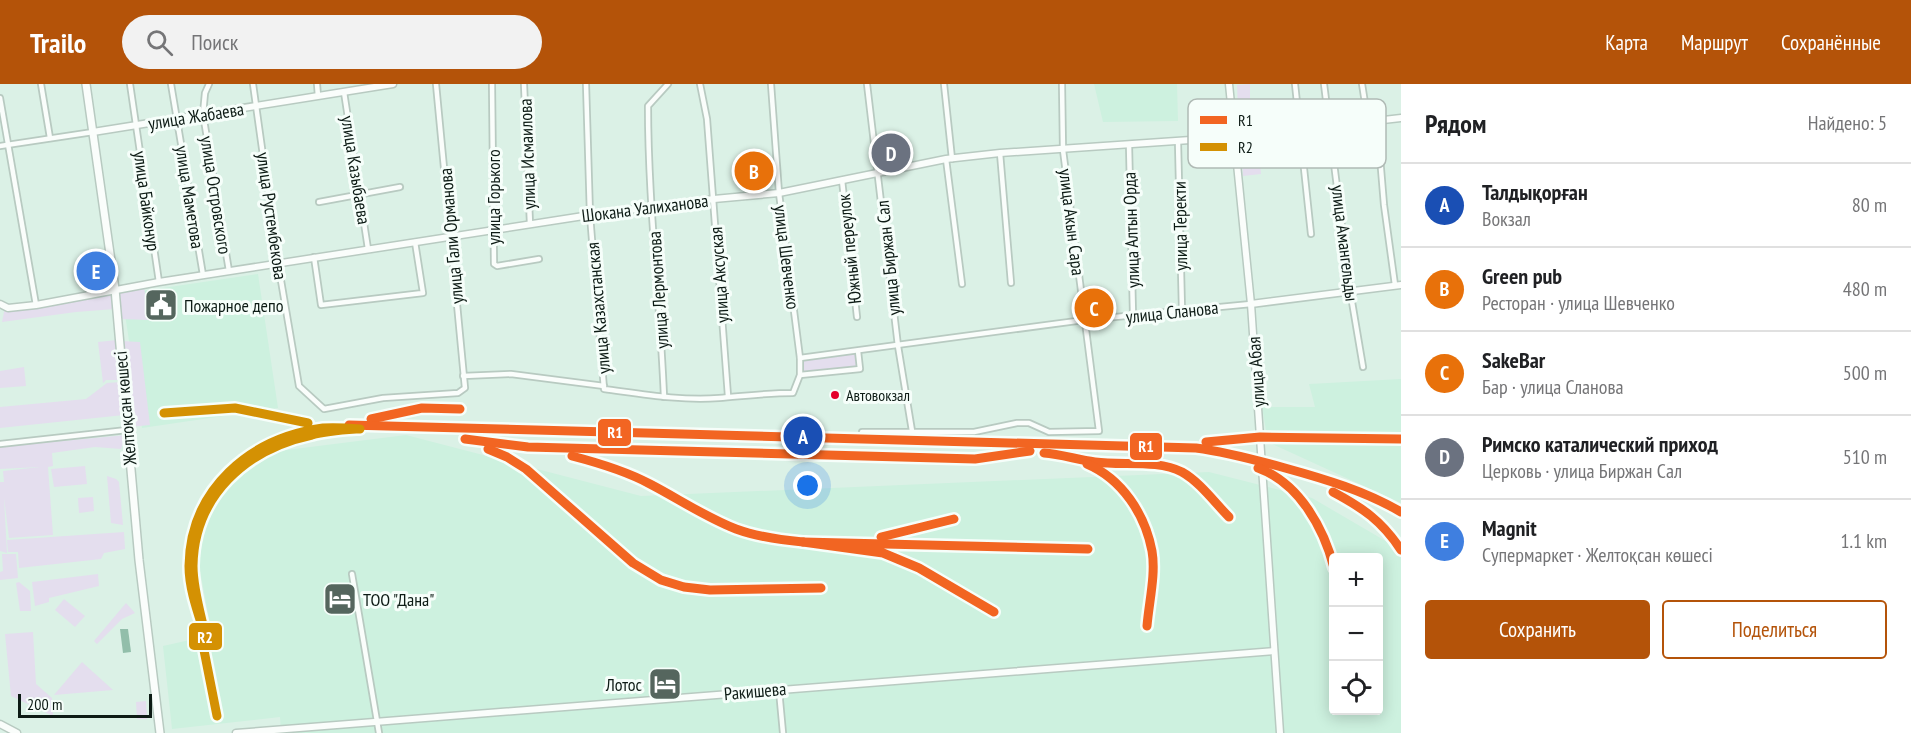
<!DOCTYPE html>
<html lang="ru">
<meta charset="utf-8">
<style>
body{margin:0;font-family:"PT Sans Narrow",sans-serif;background:#f2f2f2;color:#202124}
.controls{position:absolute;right:18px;bottom:18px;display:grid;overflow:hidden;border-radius:6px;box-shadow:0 3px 15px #0003}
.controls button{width:54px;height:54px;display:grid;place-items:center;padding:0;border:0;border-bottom:2px solid #e0e0e0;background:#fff;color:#202124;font:30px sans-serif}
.scale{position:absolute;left:18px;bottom:15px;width:134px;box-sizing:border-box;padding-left:6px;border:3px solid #0d1b15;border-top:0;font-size:16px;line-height:21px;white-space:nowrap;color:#0d1b15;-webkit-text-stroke:4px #f6fefa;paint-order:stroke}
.you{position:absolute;left:808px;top:402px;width:21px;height:21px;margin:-15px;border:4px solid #fff;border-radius:50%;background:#1a73e8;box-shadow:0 0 0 9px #1a73e833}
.badge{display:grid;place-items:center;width:39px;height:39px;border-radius:50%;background:#b45309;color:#fff;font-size:20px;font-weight:700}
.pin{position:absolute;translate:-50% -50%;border:3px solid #fff;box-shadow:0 2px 6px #0006}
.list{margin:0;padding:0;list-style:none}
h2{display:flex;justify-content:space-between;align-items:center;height:78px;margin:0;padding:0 24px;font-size:26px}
h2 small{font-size:20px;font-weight:400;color:#757577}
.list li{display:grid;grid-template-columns:39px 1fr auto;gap:18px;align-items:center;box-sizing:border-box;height:84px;padding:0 24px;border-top:2px solid #e0e0e0}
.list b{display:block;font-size:22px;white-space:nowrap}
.list p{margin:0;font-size:20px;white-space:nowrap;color:#757577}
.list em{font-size:20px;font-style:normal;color:#757577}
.actions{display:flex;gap:12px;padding:18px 24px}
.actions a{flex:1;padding:14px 0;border:2px solid #b45309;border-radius:6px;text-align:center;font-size:21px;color:#b45309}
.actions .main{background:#b45309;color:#fff}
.icon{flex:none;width:33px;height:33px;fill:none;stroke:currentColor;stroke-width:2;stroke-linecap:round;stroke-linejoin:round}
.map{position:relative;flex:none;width:1401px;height:649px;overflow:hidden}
header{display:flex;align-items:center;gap:36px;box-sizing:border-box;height:84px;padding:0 30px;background:#b45309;color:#fff}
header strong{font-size:28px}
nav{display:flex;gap:33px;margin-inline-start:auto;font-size:21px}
.search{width:420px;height:54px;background:#f2f2f2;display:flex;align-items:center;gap:15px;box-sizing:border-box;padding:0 21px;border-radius:33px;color:#757577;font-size:22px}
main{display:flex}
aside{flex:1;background:#fff}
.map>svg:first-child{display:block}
</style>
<header>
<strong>Trailo</strong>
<div class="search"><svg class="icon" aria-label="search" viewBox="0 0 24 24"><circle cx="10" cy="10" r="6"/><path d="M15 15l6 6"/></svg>Поиск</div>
<nav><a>Карта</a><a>Маршрут</a><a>Сохранённые</a></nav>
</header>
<main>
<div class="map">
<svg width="1401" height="649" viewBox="0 0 1401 649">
<rect width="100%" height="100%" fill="#dbf1e6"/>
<g fill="#cdf1df" fill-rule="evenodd">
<polygon points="1094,0 1177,0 1178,37 1103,38"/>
<polygon points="258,190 278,324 142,344 122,210"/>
<polygon points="1401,295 1401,419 1268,358 1262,323 1315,323 1309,300"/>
<path d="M 406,351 L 641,412 L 1209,388 L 1312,414 L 1401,466 L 1401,649 L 281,649 L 280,633 L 172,645 L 163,562 L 212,551 L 197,471 L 211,423 L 230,399 L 278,367 ZM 1334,474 L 1378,474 L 1378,626 L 1334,626 Z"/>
</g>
<g fill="#e4deee">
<polygon points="1250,0 1250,21 1260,21 1264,47 1239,50 1237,1"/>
<polygon points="1258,56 1261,90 1243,92 1241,58"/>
<polygon points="144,203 149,236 120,235 117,208"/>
<polygon points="114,207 115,225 76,228 2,238 5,223"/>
<polygon points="117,256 121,296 106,296 103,299 98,258"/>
<polygon points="121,257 140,258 150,341 130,343"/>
<polygon points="855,269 858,283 802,290 802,275"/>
<polygon points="24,283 26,302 0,304 0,287"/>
<polygon points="121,298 124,331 0,344 0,323 86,315 107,299"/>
<polygon points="126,351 121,365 95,363 52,369 53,382 48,383 53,451 9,454 4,414 7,469 0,467 0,398 4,398 3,387 40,383 0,385 0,363"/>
<polygon points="85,382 87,400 54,403 51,385"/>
<polygon points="107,392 116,395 119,398 123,441 111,439"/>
<polygon points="93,413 94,427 79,429 78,414"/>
<polygon points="124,448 125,465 104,469 101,475 19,484 18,468 8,468 7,456"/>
<polygon points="2,470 16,470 18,494 0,496 0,488 3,487"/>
<polygon points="98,490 99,502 49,514 49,518 35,522 32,498"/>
<polygon points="19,498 30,507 31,527 20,527 16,499"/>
<polygon points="64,515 85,532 75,543 55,526"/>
<polygon points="126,519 135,529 122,535 97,560 94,557"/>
<polygon points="33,548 36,600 52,614 53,632 11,612 5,550"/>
<polygon points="82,578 113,606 54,611"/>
<polygon points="146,617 147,635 137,635 136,618"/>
</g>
<polygon fill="#92beaa" points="120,545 128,545 131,568 123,569"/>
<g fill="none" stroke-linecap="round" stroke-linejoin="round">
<g stroke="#b8cac1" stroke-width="8">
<g id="minor">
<polyline points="41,0 50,54"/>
<polyline points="130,0 159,198"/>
<polyline points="171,0 203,191"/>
<polyline points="209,0 205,9 203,30 229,187"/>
<polyline points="253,0 278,179 299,302 324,325 383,314 458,309 465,304 436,0"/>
<polyline points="317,0 318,12"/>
<polyline points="492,0 494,180 497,182 539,175"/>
<polyline points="524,0 530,140"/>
<path d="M 586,0 L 590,131 L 604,305 C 642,310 681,317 719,314 C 744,312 768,309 793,309 L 800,291 L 800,274 L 779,109 L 771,0"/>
<polyline points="700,0 707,35 728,312"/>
<polyline points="867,0 898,262 912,347"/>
<polyline points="944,0 952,75"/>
<polyline points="1295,0 1311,150"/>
<polyline points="1324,0 1350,206 1363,283"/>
<polyline points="1362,0 1368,38"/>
<polyline points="344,8 368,165"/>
<polyline points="0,14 36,221"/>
<polyline points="1377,37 1384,121 1395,201"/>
<polyline points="1178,58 1182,227"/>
<polyline points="1129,61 1133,231"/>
<polyline points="0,62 93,48"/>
<polyline points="1000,69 1011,199"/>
<polyline points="946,75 962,200"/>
<polyline points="842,96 857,233"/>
<polyline points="319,118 400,103"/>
<polyline points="314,173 321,221 423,209 415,158"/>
<polyline points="800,274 1084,236 1251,220"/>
<polyline points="800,291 860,285 858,267"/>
<polyline points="463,292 511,290 604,302"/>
<path d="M 664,313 C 660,216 648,118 648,22 L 668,0"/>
<polyline points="862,348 974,348 1017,339 1029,339 1049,348 1099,347 1063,66 1062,0"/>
<polyline points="0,360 127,346"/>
<polyline points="352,490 379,649"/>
<polyline points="779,606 783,649"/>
</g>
</g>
<g stroke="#b8cac1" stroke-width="9">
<g id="tertiary">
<polyline points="1229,0 1251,220 1280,649"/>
<polyline points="93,48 393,0"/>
<polyline points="0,220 8,224 36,221 159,198 590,131 714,115 779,109 946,75 1000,69 1234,53 1401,34"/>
<polyline points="1251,220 1401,201"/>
<polyline points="0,640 17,649"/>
<polyline points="236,649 1274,567"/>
</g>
</g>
<g stroke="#b8cac1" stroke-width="10">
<polyline id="secondary" points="86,0 115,205 139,476 160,649"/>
</g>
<use href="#minor" stroke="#fafdfb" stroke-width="4.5"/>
<use href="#tertiary" stroke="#fafdfb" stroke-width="6"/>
<use href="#secondary" stroke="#fafdfb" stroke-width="7"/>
<g stroke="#f6fefa" stroke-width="14">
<g id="rail-1">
<polyline points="371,335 422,324 460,325"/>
<path d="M 349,341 L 1196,364 C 1226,368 1256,376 1285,384 C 1325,395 1365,407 1401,428"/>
<polyline points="465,355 528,363 975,375 1030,367"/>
<polyline points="1206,358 1260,353 1401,355"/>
<polyline points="488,365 507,373 526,385 633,479 661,496 684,503 710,506 821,504"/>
<path d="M 1044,369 C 1061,370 1078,376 1095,378 C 1122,382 1157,375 1182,388 C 1200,398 1215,419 1229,433"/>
<path d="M 572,372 C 599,379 626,387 650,400 C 679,415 705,433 736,445 C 758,453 780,456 803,458"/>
<path d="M 1087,380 C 1122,395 1145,430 1152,467 C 1156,490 1149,518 1147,542"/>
<path d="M 1258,384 C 1299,399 1324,444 1334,484"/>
<path d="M 1333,408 C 1363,424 1382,437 1401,466"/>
<polyline points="881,453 954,435"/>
<polyline points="994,528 919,484 883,469 803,458 1088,465"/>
</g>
</g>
<g stroke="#f6fefa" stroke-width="14">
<g id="rail-2">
<polyline points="164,329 235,324 308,339"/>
<path d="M 357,345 C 342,346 326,347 312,351 C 246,365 194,412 193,482 C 193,507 202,534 207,558 C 200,534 189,508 189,482 C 190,405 250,354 323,344 C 336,343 348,344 360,345"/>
<polyline points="200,546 217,632"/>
</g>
</g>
<use href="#rail-1" stroke="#f26522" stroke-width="9"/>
<use href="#rail-2" stroke="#d49103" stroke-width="9"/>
</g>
<defs>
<g id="civic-square" transform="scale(1.725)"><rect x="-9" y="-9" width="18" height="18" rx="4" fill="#55665e" stroke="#f6fefa"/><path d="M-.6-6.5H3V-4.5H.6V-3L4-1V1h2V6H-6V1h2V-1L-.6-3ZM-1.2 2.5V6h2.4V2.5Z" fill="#fff"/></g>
<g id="hotel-square" transform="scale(1.725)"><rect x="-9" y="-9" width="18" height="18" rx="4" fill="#55665e" stroke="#f6fefa"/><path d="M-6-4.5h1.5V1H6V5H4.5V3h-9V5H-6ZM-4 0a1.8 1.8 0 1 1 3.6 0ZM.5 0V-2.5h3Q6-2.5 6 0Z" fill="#fff"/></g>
</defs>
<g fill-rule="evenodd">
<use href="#civic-square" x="161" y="221"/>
<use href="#hotel-square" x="340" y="515"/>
<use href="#hotel-square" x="665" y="600"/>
</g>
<circle fill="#e4002b" stroke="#f6fefa" stroke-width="2" cx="835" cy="311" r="5"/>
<g text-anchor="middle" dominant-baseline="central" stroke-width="6" stroke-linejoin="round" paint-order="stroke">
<g font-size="16" fill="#0d1b15" stroke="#f6fefa" text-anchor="start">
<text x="846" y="311">Автовокзал</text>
</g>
<g font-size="18" fill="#0d1b15" stroke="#f6fefa">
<text transform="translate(196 32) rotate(-9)">улица Жабаева</text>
<text transform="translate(527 70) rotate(-92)">улица Исмаилова</text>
<text transform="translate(356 86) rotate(81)">улица Казыбаева</text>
<text transform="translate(216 111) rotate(81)">улица Островского</text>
<text transform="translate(190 113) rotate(81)">улица Маметова</text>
<text transform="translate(493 113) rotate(-90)">улица Горького</text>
<text transform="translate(147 117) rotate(82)">улица Байконур</text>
<text transform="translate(645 124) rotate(-7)">Шокана Уалиханова</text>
<text transform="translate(272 132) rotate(82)">улица Рустембекова</text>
<text transform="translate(1072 138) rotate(83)">улица Акын Сара</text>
<text transform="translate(1180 142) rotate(-91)">улица Теректи</text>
<text transform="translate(1131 146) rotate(-92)">улица Алтын Орда</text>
<text transform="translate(451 152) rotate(-95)">улица Гали Орманова</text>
<text transform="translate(1345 159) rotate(83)">улица Амангельды</text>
<text transform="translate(849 165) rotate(-96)">Южный переулок</text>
<text transform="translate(787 173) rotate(83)">улица Шевченко</text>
<text transform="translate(888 174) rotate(-96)">улица Биржан Сал</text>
<text transform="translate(719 191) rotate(-94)">улица Аксуская</text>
<text transform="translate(658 206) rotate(-94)">улица Лермонтова</text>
<text transform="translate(598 224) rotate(-95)">улица Казахстанская</text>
<text transform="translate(1172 228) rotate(-6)">улица Сланова</text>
<text transform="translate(1256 288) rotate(-94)">улица Абая</text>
<text transform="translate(125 324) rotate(-95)">Желтоқсан көшесі</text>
<text transform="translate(755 607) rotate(-5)">Ракишева</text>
</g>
<g font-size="18" fill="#0d1b15" stroke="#f6fefa" text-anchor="start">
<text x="184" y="221">Пожарное депо</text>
<text x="363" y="515">ТОО "Дана"</text>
<text x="642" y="600" text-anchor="end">Лотос</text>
</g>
</g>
<rect x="1188" y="15" width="198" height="69" rx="9" fill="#f6fefa" stroke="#b0bab5" stroke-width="1.5"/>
<rect x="1200" y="32" width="27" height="8" fill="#f26522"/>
<rect x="1200" y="59" width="27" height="8" fill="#d49103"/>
<g font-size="16" fill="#0d1b15">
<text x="1238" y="42">R1</text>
<text x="1238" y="69">R2</text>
</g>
<g stroke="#f6fefa" stroke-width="2">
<rect x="597" y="334" width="35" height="29" rx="6" fill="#f26522"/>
<rect x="1129" y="348" width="34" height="29" rx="6" fill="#f26522"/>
<rect x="188" y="538" width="35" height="29" rx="6" fill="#d49103"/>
</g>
<g font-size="16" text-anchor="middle" font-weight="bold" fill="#fff">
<text x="615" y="354">R1</text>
<text x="1146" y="368">R1</text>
<text x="205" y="559">R2</text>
</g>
</svg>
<div class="controls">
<button>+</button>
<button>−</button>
<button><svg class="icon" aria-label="locate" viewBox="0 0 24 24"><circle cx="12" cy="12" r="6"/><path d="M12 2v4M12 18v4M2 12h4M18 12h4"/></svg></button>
</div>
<div class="scale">200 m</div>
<div class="you"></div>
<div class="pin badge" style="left:803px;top:352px;background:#1a4fb4">A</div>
<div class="pin badge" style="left:754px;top:87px;background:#e8710a">B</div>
<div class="pin badge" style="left:1094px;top:224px;background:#e8710a">C</div>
<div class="pin badge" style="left:891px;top:69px;background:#6b7280">D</div>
<div class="pin badge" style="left:96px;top:187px;background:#3f7fe0">E</div>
</div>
<aside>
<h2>Рядом<small>Найдено: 5</small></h2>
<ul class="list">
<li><span class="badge" style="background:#1a4fb4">A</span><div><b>Талдықорған</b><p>Вокзал</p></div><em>80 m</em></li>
<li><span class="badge" style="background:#e8710a">B</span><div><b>Green pub</b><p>Ресторан · улица Шевченко</p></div><em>480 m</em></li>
<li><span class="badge" style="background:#e8710a">C</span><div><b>SakeBar</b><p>Бар · улица Сланова</p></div><em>500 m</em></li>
<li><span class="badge" style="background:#6b7280">D</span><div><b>Римско каталический приход</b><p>Церковь · улица Биржан Сал</p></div><em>510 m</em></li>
<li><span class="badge" style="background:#3f7fe0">E</span><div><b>Magnit</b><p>Супермаркет · Желтоқсан көшесі</p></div><em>1.1 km</em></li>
</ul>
<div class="actions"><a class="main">Сохранить</a><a>Поделиться</a></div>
</aside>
</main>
